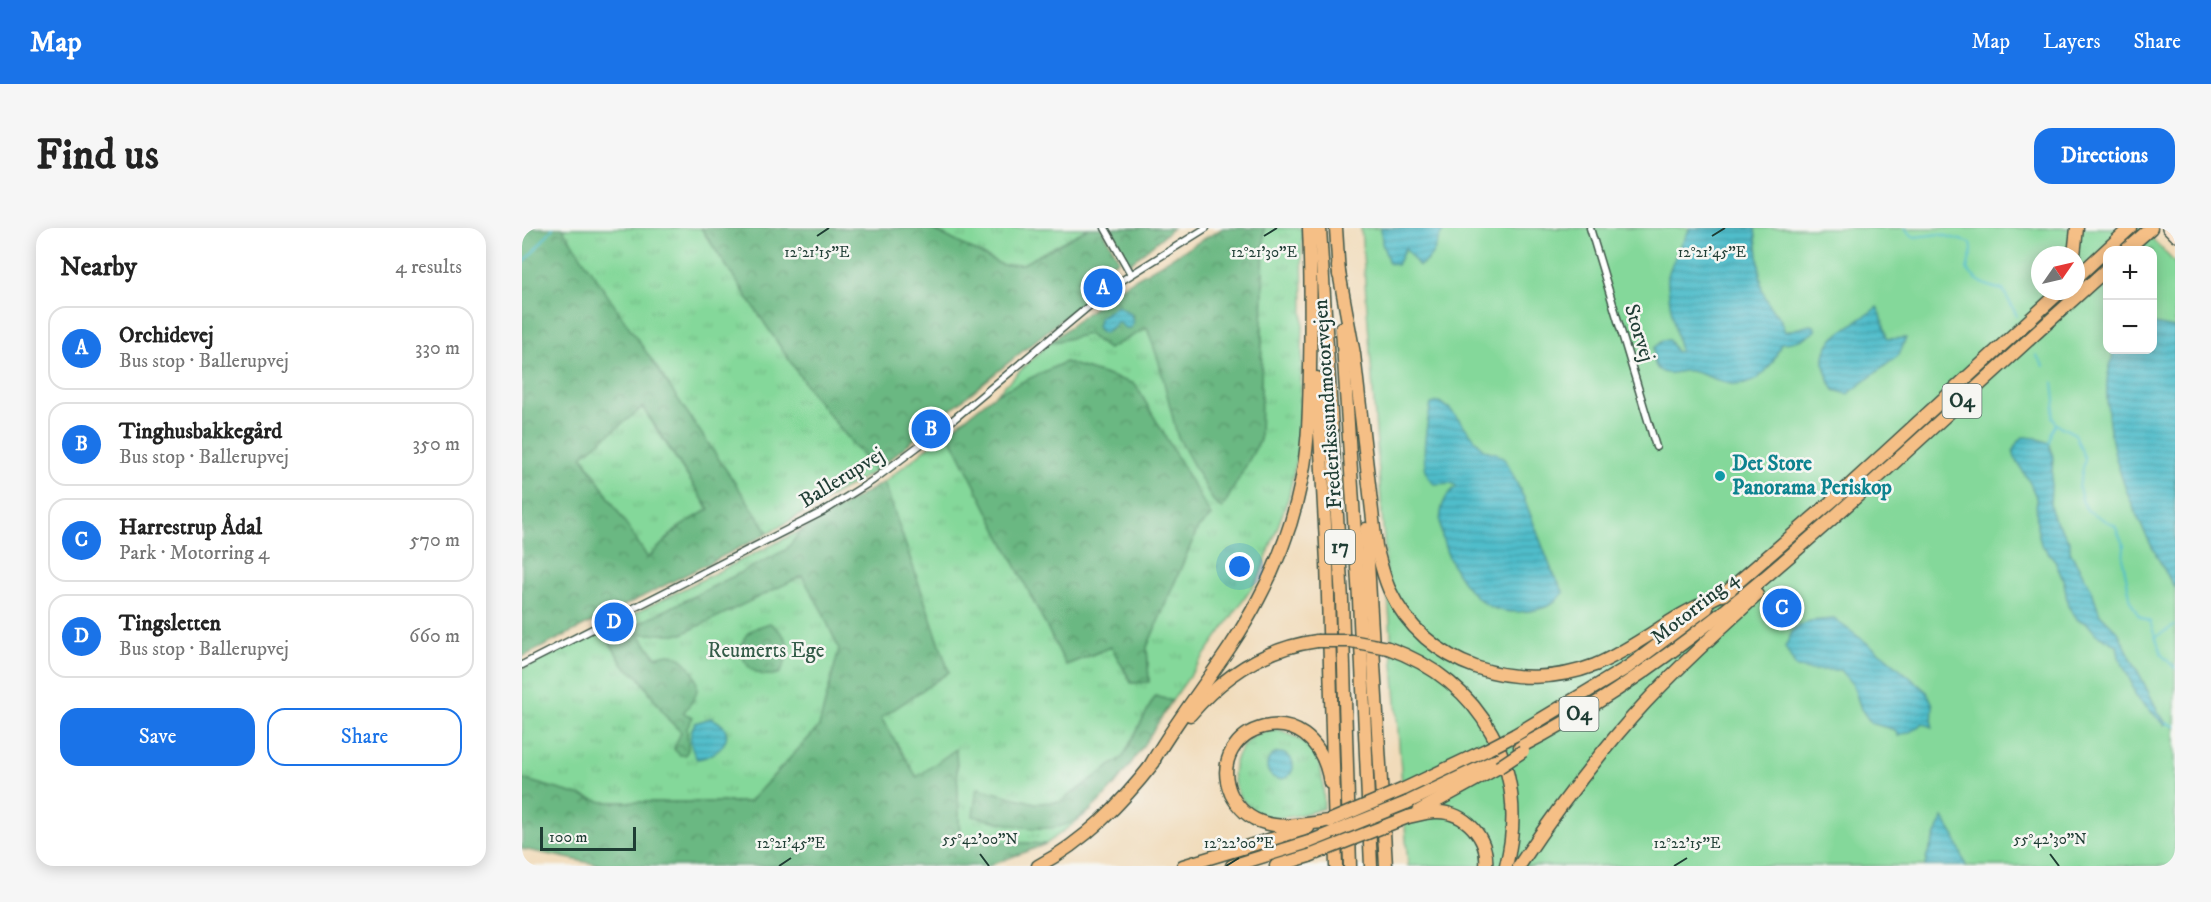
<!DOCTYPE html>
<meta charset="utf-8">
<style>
body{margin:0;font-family:"IM FELL DW Pica",serif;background:#f6f6f6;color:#222}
.controls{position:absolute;right:18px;top:18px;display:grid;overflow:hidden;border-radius:12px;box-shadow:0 3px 15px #0003}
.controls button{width:54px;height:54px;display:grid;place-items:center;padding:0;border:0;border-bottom:2px solid #e0e0e0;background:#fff;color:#222;font:30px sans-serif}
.compass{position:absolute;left:1509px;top:18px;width:54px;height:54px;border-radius:50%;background:#fff;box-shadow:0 3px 15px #0003;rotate:56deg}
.scale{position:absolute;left:18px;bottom:15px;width:96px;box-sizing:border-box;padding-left:6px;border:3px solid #1f3d34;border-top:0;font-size:16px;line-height:21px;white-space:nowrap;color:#1f3d34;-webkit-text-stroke:4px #f6f6f2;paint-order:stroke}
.you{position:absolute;left:718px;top:339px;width:21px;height:21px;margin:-15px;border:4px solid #fff;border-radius:50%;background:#1a73e8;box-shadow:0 0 0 9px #1a73e833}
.badge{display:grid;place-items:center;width:39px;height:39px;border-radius:50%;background:#1a73e8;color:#fff;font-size:20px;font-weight:700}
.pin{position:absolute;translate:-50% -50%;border:3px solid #fff;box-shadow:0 2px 6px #0006}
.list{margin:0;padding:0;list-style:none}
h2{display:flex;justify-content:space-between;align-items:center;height:78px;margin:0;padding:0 24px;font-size:26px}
h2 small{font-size:20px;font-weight:400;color:#767676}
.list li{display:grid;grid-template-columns:39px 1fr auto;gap:18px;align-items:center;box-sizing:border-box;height:84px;margin:0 12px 12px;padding:0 12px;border:2px solid #e0e0e0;border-radius:18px}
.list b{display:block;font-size:22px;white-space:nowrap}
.list p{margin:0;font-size:20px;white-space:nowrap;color:#767676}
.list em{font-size:20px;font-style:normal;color:#767676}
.actions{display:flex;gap:12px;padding:18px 24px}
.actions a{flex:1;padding:14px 0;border:2px solid #1a73e8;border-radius:18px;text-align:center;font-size:21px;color:#1a73e8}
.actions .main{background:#1a73e8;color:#fff}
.map{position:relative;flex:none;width:1653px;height:638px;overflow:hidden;border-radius:18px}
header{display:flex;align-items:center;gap:36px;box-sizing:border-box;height:84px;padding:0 30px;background:#1a73e8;color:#fff}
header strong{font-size:28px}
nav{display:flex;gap:33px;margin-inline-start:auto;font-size:21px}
.intro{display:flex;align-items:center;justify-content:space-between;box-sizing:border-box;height:144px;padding:0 36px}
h1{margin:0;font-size:42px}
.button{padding:15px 27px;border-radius:18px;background:#1a73e8;color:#fff;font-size:21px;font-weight:700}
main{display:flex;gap:36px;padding:0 36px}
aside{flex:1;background:#fff;border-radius:18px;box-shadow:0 3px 15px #0003}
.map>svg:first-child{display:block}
</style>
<header>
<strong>Map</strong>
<nav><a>Map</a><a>Layers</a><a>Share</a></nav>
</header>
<div class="intro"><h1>Find us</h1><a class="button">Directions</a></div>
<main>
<aside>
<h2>Nearby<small>4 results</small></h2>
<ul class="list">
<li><span class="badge">A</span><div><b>Orchidevej</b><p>Bus stop · Ballerupvej</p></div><em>330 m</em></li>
<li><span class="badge">B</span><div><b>Tinghusbakkegård</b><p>Bus stop · Ballerupvej</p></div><em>350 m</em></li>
<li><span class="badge">C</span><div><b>Harrestrup Ådal</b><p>Park · Motorring 4</p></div><em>570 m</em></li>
<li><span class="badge">D</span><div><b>Tingsletten</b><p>Bus stop · Ballerupvej</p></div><em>660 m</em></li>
</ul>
<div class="actions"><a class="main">Save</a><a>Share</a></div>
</aside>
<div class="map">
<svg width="1653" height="638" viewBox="0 0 1653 638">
<defs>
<pattern id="grass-tufts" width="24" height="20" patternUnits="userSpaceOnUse" patternTransform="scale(1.5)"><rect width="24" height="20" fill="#84d89a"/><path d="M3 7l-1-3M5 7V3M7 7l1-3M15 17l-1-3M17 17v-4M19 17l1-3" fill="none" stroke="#72ba85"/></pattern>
<pattern id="forest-crowns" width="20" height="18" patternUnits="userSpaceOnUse" patternTransform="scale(1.5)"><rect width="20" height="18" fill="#6bb882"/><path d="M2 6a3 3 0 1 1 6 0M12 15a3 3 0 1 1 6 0" fill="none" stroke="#57976b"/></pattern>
<pattern id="water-rules" width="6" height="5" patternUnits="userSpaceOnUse" patternTransform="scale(1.5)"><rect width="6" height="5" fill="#50bdcb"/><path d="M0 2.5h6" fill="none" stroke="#429ba6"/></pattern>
</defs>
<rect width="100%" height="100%" fill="#f6f6f2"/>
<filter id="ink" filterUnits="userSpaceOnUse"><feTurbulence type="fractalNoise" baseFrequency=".0167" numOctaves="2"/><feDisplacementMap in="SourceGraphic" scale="12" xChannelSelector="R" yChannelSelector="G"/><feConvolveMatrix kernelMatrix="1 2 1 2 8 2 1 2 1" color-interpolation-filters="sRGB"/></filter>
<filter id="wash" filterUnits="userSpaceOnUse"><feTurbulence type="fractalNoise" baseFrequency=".008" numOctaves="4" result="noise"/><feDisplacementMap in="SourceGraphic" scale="24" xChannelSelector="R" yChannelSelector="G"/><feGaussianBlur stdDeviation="1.35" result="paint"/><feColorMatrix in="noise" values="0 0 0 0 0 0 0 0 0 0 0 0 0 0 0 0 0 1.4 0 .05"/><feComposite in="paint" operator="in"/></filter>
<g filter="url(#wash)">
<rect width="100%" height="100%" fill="#f1dbba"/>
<g fill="url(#grass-tufts)" stroke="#528a67" stroke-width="1.5">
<polygon points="43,0 179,0 290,166 353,243 247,305 41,3"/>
<polygon points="408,0 567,0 501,36 480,37"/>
<polygon points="742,0 780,0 781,96 777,217 767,268 737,350 650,473 633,468 601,529 538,574 513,575 455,560 542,597 571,581 524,616 438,612 434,522 395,550 359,490 427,444 362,254 426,204 544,437 590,419 609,455 627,454 625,419 676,300 689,288 613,156 543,134 474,166 527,115 566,106 586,121 625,100 690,271 700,280 738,212"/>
<polygon points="120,179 187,281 156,300 126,331 60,227"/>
<polygon points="280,302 264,322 114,397 160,406 280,347 300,383 317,421 297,499 227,574 81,574 0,551 0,441 80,401 101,437 117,449 146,491 159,504 166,522 165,500 160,485 171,472 134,429 114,403 108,405 101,391"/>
<path d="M 755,501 C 799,516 801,537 802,580 C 784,586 758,594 738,587 C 730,585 723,575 718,569 C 705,548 712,521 732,508 C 738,504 747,503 755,501 Z"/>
</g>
<g fill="url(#forest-crowns)" stroke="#457a5b" stroke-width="1.5" fill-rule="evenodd">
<path d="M 0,0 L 43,0 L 42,3 L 247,305 L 0,429 ZM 121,179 L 187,281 L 156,300 L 126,330 L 60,228 Z"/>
<polygon points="179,0 408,0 480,37 501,36 567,0 580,0 597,32 556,52 566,70 353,243 290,166"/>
<polygon points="589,0 651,0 607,36"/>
<polygon points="701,0 742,0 738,212 700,281 690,271 655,207 637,134 625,100 586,121 566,106 527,115 594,62"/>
<polygon points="543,134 613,156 689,288 676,300 625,419 627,454 610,455 589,419 544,437 426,204 474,166"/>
<polygon points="362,254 427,444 359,490 395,549 434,521 438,612 524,616 466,638 83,638 0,621 0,551 81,574 227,574 297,499 317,421 300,383 280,348 160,406 120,406 114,397 264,322 280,302"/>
<path d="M 98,392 L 104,405 L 114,403 L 134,429 C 137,428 144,426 148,426 C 163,429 176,446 175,461 C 175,470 166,478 161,485 L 171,489 L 165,500 L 166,522 L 163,527 L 158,527 L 152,521 L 159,504 L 146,491 L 117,449 L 101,437 L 80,401 Z"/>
<path d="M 248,395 C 271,412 270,421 258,445 C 225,457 204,414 234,400 C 238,398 243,397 248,395 Z"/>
<path d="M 633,468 L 650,473 C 626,509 584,585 542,597 C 513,606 479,594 451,588 L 455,560 L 513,575 L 538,574 L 601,529 Z"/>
</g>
<path fill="#84d89a" stroke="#528a67" stroke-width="1.5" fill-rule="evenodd" d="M 839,0 L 1620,0 L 1653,35 L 1653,638 L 886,638 ZM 1586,22 L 1630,22 L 1630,122 L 1586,122 ZM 1518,27 L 1554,27 L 1554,63 L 1518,63 Z"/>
<g fill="url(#water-rules)" stroke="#387d80" stroke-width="1.5">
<path d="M 859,0 L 924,0 C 911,11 920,24 897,38 L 883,20 L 875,37 L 867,35 L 860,15 Z"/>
<path d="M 1168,0 L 1233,0 L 1240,62 L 1250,82 L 1258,90 L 1263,104 L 1288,97 L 1292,98 L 1294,102 C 1284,111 1272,115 1259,115 C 1252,136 1236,161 1209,156 C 1195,153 1183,146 1169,143 C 1157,141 1148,150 1137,142 C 1131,137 1132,128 1132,120 L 1141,112 L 1147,112 L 1154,124 L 1158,123 C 1154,105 1144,65 1146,48 C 1149,34 1162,13 1168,0 Z"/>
<polygon points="595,77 609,86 611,94 609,100 603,100 596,94 583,105 579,104 575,99 577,90"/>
<path d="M 1355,79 C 1361,87 1362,100 1365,111 L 1384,110 L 1377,127 L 1326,166 L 1312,162 C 1283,112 1322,106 1355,79 Z"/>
<path d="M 1631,96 L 1653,100 L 1653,361 C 1616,296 1582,230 1585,153 C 1586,143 1590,132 1592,122 L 1630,122 Z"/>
<path d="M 917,174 L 928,181 L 962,222 L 974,225 L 984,233 L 1002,270 L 1030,343 L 1042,365 C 1038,368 1033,374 1028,377 C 1014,384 989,386 974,381 C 937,369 895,287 934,259 L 933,257 L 929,255 L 912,256 C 895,243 905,194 909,176 Z"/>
<polygon points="1501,209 1514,210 1527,215 1531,229 1528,276 1531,289 1548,314 1548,324 1569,360 1578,386 1596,404 1637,485 1644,495 1643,497 1614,469 1610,456 1597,429 1595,417 1574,406 1565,395 1556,392 1546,378 1542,354 1532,331 1519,316 1515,300 1514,269 1508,255 1493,230 1491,222 1495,215"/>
<polygon points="1312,391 1363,428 1405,464 1411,477 1410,499 1401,495 1390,503 1376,508 1373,502 1349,495 1339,481 1331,457 1318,442 1287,442 1274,439 1263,419 1272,400 1288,393"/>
<path d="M 189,490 C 220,503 199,528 175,531 C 168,520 166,507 173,495 Z"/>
<circle cx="758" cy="538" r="13"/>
<polygon points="1421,590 1433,609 1444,638 1403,638 1405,627"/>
</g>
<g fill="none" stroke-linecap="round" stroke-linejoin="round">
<g stroke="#50bdcb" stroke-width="2">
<path d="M 1382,0 L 1392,9 L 1417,6 L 1449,15 L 1450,22 L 1445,41 C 1454,54 1466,59 1481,62 L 1495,88"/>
<polyline points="0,37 31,0"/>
<polyline points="1514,127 1522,138"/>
<polyline points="1531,154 1533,173 1530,189 1534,196 1553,206 1563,231 1557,259 1560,272 1565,282 1593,298 1602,318 1601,333 1609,374 1617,388 1628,394 1640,427 1653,440"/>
<polyline points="1527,215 1529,204 1534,196"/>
<polyline points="1635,408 1652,398"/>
<polyline points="1644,495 1653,498"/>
</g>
</g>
</g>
<g filter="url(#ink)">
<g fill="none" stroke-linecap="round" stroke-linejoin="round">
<g stroke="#3e5548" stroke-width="9">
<g id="street">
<polyline points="583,0 609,46"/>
<polyline points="1068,0 1134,219"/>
<polyline points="0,437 302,283 350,253 426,196 591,58 684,0"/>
</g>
</g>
<g stroke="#3e5548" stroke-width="12">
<polyline id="secondary" points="1645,0 1653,8"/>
</g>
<g stroke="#3e5548" stroke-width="15">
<g id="highway">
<polyline points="798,0 820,372 828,638"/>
<polyline points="814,0 817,47"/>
<polyline points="1604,22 1629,0"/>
<polyline points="1552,27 1555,0"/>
<path d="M 816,39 L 832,126 L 854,318 C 858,333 861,347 867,361 C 903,439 996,467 1073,437 C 1104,424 1130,404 1159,387 C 1175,378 1192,370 1208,362"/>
<polyline points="1554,50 1608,0"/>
<polyline points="820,100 837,371 849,638"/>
<polyline points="795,150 805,334 814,638"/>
<polyline points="844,301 864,638"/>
<polyline points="1201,367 1317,267 1539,63"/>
<path d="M 866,420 C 960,453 1009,541 984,638"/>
<path d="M 668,487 C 702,447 743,420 795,413"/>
<polyline points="993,507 1106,439 1185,380"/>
<path d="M 998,519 C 1139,446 1257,340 1374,233 C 1444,169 1515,104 1586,40"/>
<path d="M 628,538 C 661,480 707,429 737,370 C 755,336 770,298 778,259 C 787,220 787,181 788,141 C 789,94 789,47 787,0"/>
<polyline points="882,561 966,521"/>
<polyline points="884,575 972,533"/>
<polyline points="897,583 977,539"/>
<path d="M 886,589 C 895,587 905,584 914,584 C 943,583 967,610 964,638"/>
<path d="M 807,593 C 787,595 763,601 743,595 C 728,591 716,580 709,566 C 680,498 793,459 808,555"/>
<path d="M 516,638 C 563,613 599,576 632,534"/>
<polyline points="661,638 786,600"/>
<polyline points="710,638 787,614"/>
<polyline points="754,638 787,628"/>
<path d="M 997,638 C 1035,581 1076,526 1123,475 C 1158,437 1197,402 1235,367"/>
</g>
</g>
<use href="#street" stroke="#fff" stroke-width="6"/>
<use href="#secondary" stroke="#fbe5cf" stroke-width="9"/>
<use href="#highway" stroke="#f5bf86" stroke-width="12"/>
<g stroke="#3e5548" stroke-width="15" stroke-linecap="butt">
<g id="highway-bridge">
<polyline points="795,413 829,413 866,420"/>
<polyline points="966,521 993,507"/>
<polyline points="977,539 1001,523"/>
<polyline points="807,593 882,561"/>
<polyline points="787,614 884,575"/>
<polyline points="787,628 886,589"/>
</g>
</g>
<use href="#highway-bridge" stroke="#f5bf86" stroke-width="12"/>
</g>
</g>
<path fill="none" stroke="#1f3d34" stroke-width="2" d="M 295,8 L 307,0M 742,8 L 755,0M 1190,8 L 1203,0M 458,626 L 467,638M 1528,626 L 1537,638M 257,638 L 269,630M 704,638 L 717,630M 1152,638 L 1165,630"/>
<circle fill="#0f9aa8" stroke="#f6f6f2" stroke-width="2" cx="1198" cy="248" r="6"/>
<g text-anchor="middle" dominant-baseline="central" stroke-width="5" stroke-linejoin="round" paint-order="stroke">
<g fill="#f6f6f2" stroke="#60746d" stroke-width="1.5">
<rect x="1420.5" y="156" width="39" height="34" rx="4.5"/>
<rect x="803" y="302" width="30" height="34" rx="4.5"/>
<rect x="1037.5" y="469" width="39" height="34" rx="4.5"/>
</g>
<g font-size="20" font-weight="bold" fill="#1f3d34">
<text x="1440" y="173">O4</text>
<text x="818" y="319">17</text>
<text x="1057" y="486">O4</text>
</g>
<g font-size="21" fill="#1f3d34" stroke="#f6f6f2">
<text transform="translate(1117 105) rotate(73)">Storvej</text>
<text transform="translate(806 176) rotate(-94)">Frederikssundmotorvejen</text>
<text transform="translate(320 250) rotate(-32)">Ballerupvej</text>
<text transform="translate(1173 380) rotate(-38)">Motorring 4</text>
</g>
<g font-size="21" font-weight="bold" fill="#0d838f" stroke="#f6f6f2" text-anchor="start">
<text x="1210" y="236">Det Store<tspan x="1210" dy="24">Panorama Periskop</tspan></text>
</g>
<g font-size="21" fill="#335c48" stroke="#f6f6f2">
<text x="244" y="423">Reumerts Ege</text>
</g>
</g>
<g font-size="15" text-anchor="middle" fill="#1f3d34" stroke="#f6f6f2" stroke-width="5" stroke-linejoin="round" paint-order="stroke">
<text x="295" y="29">12°21'15"E</text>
<text x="1190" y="29">12°21'45"E</text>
<text x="742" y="29">12°21'30"E</text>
<text x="458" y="616">55°42'00"N</text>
<text x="1528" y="616">55°42'30"N</text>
<text x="269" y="620">12°21'45"E</text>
<text x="717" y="620">12°22'00"E</text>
<text x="1165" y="620">12°22'15"E</text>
</g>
</svg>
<div class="controls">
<button>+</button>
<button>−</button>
</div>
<svg class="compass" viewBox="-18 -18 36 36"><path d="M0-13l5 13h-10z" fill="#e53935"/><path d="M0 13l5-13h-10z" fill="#767676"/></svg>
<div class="scale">100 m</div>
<div class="you"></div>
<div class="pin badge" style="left:581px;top:60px">A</div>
<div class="pin badge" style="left:409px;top:201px">B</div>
<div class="pin badge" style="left:1260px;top:380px">C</div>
<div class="pin badge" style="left:92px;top:394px">D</div>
</div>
</main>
